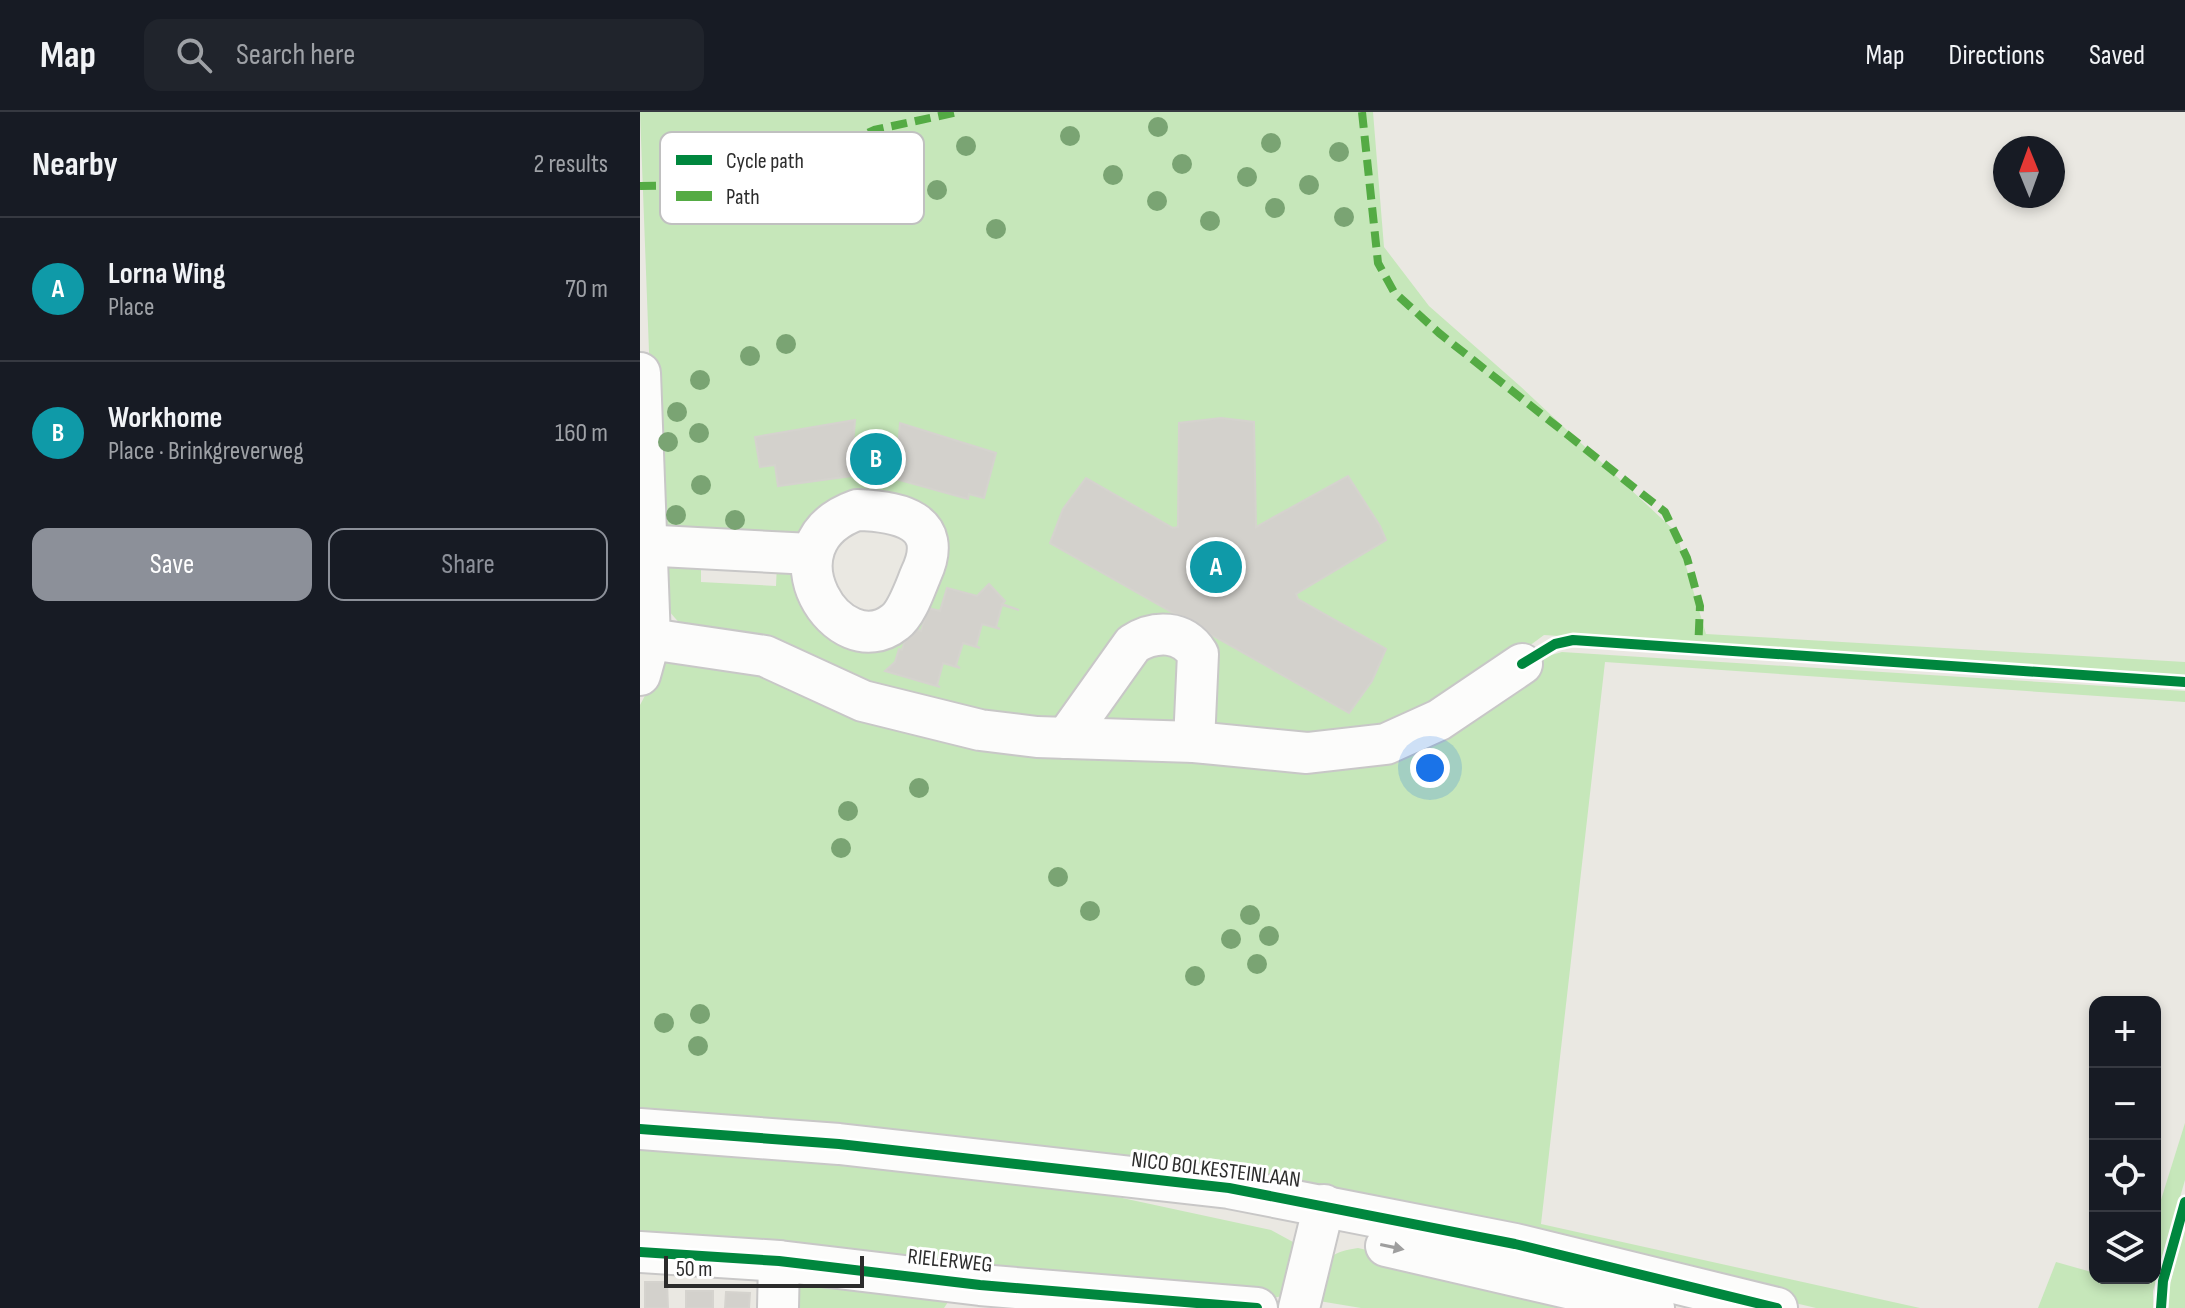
<!DOCTYPE html>
<meta charset="utf-8">
<style>
body{margin:0;font-family:"Sofia Sans Condensed",sans-serif;background:#20242c;color:#f1f3f6}
.controls{position:absolute;right:24px;bottom:24px;display:grid;overflow:hidden;border-radius:16px;box-shadow:0 4px 12px #0003}
.controls button{width:72px;height:72px;display:grid;place-items:center;padding:0;border:0;border-bottom:2px solid #363941;background:#171b24;color:#f1f3f6;font:40px sans-serif}
.compass{position:absolute;left:1353px;top:24px;width:72px;height:72px;border-radius:50%;background:#171b24;box-shadow:0 4px 12px #0003;rotate:359deg}
.scale{position:absolute;left:24px;bottom:20px;width:200px;box-sizing:border-box;padding-left:8px;border:4px solid #2c2c2c;border-top:0;font-size:22px;line-height:28px;white-space:nowrap;color:#2c2c2c;-webkit-text-stroke:6px #fff;paint-order:stroke}
.you{position:absolute;left:790px;top:656px;width:28px;height:28px;margin:-20px;border:6px solid #fff;border-radius:50%;background:#1a73e8;box-shadow:0 0 0 12px #1a73e833}
.badge{display:grid;place-items:center;width:52px;height:52px;border-radius:50%;background:#8c9099;color:#fff;font-size:26px;font-weight:700}
.pin{position:absolute;translate:-50% -50%;border:4px solid #fff;box-shadow:0 2px 8px #0006}
.list{margin:0;padding:0;list-style:none}
h2{display:flex;justify-content:space-between;align-items:center;height:104px;margin:0;padding:0 32px;font-size:34px}
h2 small{font-size:26px;font-weight:400;color:#9ea1a6}
.list li{display:grid;grid-template-columns:52px 1fr auto;gap:24px;align-items:center;box-sizing:border-box;height:144px;padding:0 32px;border-top:2px solid #363941}
.list b{display:block;font-size:30px;white-space:nowrap}
.list p{margin:0;font-size:26px;white-space:nowrap;color:#9ea1a6}
.list em{font-size:26px;font-style:normal;color:#9ea1a6}
.actions{display:flex;gap:16px;padding:24px 32px}
.actions a{flex:1;padding:18px 0;border:2px solid #8c9099;border-radius:16px;text-align:center;font-size:28px;color:#8c9099}
.actions .main{background:#8c9099;color:#fff}
.icon{flex:none;width:44px;height:44px;fill:none;stroke:currentColor;stroke-width:2;stroke-linecap:round;stroke-linejoin:round}
.map{position:relative;flex:none;width:1545px;height:1196px;overflow:hidden}
header{display:flex;align-items:center;gap:48px;box-sizing:border-box;height:112px;padding:0 40px;background:#171b24;border-bottom:2px solid #363941}
header strong{font-size:38px}
nav{display:flex;gap:44px;margin-inline-start:auto;font-size:28px}
.search{width:560px;height:72px;background:#20242c;display:flex;align-items:center;gap:20px;box-sizing:border-box;padding:0 28px;border-radius:16px;color:#9ea1a6;font-size:30px}
main{display:flex}
aside{flex:1;background:#171b24}
.map>svg:first-child{display:block}
</style>
<header>
<strong>Map</strong>
<div class="search"><svg class="icon" aria-label="search" viewBox="0 0 24 24"><circle cx="10" cy="10" r="6"/><path d="M15 15l6 6"/></svg>Search here</div>
<nav><a>Map</a><a>Directions</a><a>Saved</a></nav>
</header>
<main>
<aside>
<h2>Nearby<small>2 results</small></h2>
<ul class="list">
<li><span class="badge" style="background:#0f9aa8">A</span><div><b>Lorna Wing</b><p>Place</p></div><em>70 m</em></li>
<li><span class="badge" style="background:#0f9aa8">B</span><div><b>Workhome</b><p>Place · Brinkgreverweg</p></div><em>160 m</em></li>
</ul>
<div class="actions"><a class="main">Save</a><a>Share</a></div>
</aside>
<div class="map">
<svg width="1545" height="1196" viewBox="0 0 1545 1196">
<rect width="100%" height="100%" fill="#eae8e2"/>
<g fill="#c6e7ba">
<polygon points="0,0 733,0 744,135 789,194 880,274 1036,420 1066,522 1545,550 1545,565 904,523 799,600 724,629 412,612 295,594 42,514 21,490 20,449 61,447 61,470 136,474 137,451 153,452 185,522 287,475 261,394 169,426 16,426"/>
<polygon points="922,540 1545,579 1545,590 965,550 901,1112 1280,1196 1176,1196 805,1108 0,1000 0,593 23,550 55,542 560,646 821,601 904,545"/>
<polygon points="1545,1011 1545,1068 1513,1179 1513,1196 1398,1196 1416,1150 1455,1161 1455,1166 1492,1172 1494,1166 1515,1166 1515,1107"/>
<polygon points="0,1034 445,1078 631,1118 653,1130 657,1144 642,1184 629,1187 0,1127"/>
<polygon points="1545,1112 1545,1196 1527,1196 1527,1184"/>
<path d="M 718,1136 L 982,1196 L 721,1196 L 673,1188 C 682,1156 680,1141 718,1136 Z"/>
<polygon points="169,1170 312,1184 304,1196 155,1196 158,1177"/>
</g>
<g fill="#d3d1cc" stroke="#d5d3ce" stroke-width="2">
<polygon points="581,306 614,310 616,415 708,364 740,414 746,428 656,482 658,487 746,537 732,569 709,601 410,431 423,397 446,366 533,416 538,415 539,311"/>
<polygon points="215,308 213,333 258,336 260,311 356,341 344,386 329,382 328,387 256,367 257,361 236,359 212,358 211,364 138,374 135,353 120,355 115,325"/>
<polygon points="349,472 365,489 362,492 379,498 362,493 356,515 360,517 342,512 336,534 340,536 323,531 316,553 320,556 303,551 297,573 300,575 245,559 255,550 259,537 262,538 269,515 281,519 288,496 300,499 307,476 337,484"/>
<polygon points="5,1170 27,1170 28,1196 5,1196"/>
<rect x="46" y="1179" width="27" height="17"/>
<polygon points="86,1180 110,1181 109,1196 85,1196"/>
</g>
<g fill="none" stroke-linecap="round" stroke-linejoin="round">
<g stroke="#c8c7c7" stroke-width="44">
<g id="minor">
<polyline points="0,261 10,527 0,563"/>
<path d="M 217,398 C 257,399 306,408 281,462 C 275,476 267,501 255,510 C 199,555 121,432 217,398 Z"/>
<polyline points="0,433 171,442"/>
<polyline points="10,527 125,544 223,589 340,618 397,625 554,630 667,641 746,632 799,608 882,552"/>
<path d="M 426,626 L 493,532 C 515,518 543,518 558,542 L 554,630"/>
<polyline points="0,1017 199,1032 589,1076 875,1132 1137,1196"/>
<polyline points="746,1134 1014,1196"/>
<polyline points="0,1140 139,1149 340,1173 617,1196"/>
<polyline points="138,1196 139,1149"/>
<polyline points="659,1196 684,1093"/>
</g>
</g>
<use href="#minor" stroke="#fcfcfb" stroke-width="40"/>
<g stroke="#54ab44" stroke-width="8" stroke-dasharray="16 8" stroke-linecap="butt">
<polyline points="722,0 738,151 754,180 799,221 1025,400 1047,446 1060,494 1058,539"/>
<polyline points="0,74 121,72 234,18 318,0"/>
</g>
<g stroke="#fff" stroke-width="15">
<g id="cycleway">
<polyline points="882,552 915,532 933,528 1545,570"/>
<polyline points="0,1017 199,1032 589,1076 875,1132 1137,1196"/>
<polyline points="0,1140 139,1149 340,1173 617,1196"/>
<polyline points="1521,1196 1523,1169 1545,1090"/>
</g>
</g>
<use href="#cycleway" stroke="#00873e" stroke-width="10"/>
</g>
<g fill="#7aa473">
<circle cx="518" cy="15" r="10"/>
<circle cx="430" cy="24" r="10"/>
<circle cx="631" cy="31" r="10"/>
<circle cx="326" cy="34" r="10"/>
<circle cx="699" cy="40" r="10"/>
<circle cx="542" cy="52" r="10"/>
<circle cx="473" cy="63" r="10"/>
<circle cx="607" cy="65" r="10"/>
<circle cx="669" cy="73" r="10"/>
<circle cx="297" cy="78" r="10"/>
<circle cx="517" cy="89" r="10"/>
<circle cx="635" cy="96" r="10"/>
<circle cx="704" cy="105" r="10"/>
<circle cx="570" cy="109" r="10"/>
<circle cx="356" cy="117" r="10"/>
<circle cx="146" cy="232" r="10"/>
<circle cx="110" cy="244" r="10"/>
<circle cx="60" cy="268" r="10"/>
<circle cx="37" cy="300" r="10"/>
<circle cx="59" cy="321" r="10"/>
<circle cx="28" cy="330" r="10"/>
<circle cx="61" cy="373" r="10"/>
<circle cx="36" cy="403" r="10"/>
<circle cx="95" cy="408" r="10"/>
<circle cx="279" cy="676" r="10"/>
<circle cx="208" cy="699" r="10"/>
<circle cx="201" cy="736" r="10"/>
<circle cx="418" cy="765" r="10"/>
<circle cx="450" cy="799" r="10"/>
<circle cx="610" cy="803" r="10"/>
<circle cx="629" cy="824" r="10"/>
<circle cx="591" cy="827" r="10"/>
<circle cx="617" cy="852" r="10"/>
<circle cx="555" cy="864" r="10"/>
<circle cx="60" cy="902" r="10"/>
<circle cx="24" cy="911" r="10"/>
<circle cx="58" cy="934" r="10"/>
</g>
<defs><path id="oneway-solid" d="M-6-.8H1V-3.2L6.5 0L1 3.2V.8H-6Z" transform="scale(2)"/></defs>
<use fill="#9e9e9e" href="#oneway-solid" transform="translate(752 1135) rotate(12)"/>
<g text-anchor="middle" dominant-baseline="central" stroke-width="6" stroke-linejoin="round" paint-order="stroke">
<g font-size="22" fill="#2c2c2c" stroke="#fff">
<text transform="translate(576 1058) rotate(7)">NICO BOLKESTEINLAAN</text>
<text transform="translate(310 1149) rotate(6)">RIELERWEG</text>
</g>
</g>
<rect x="20" y="20" width="264" height="92" rx="12" fill="#fff" stroke="#c0c0c0" stroke-width="2"/>
<rect x="36" y="43" width="36" height="10" fill="#00873e"/>
<rect x="36" y="79" width="36" height="10" fill="#54ab44"/>
<g font-size="22" fill="#2c2c2c">
<text x="86" y="56">Cycle path</text>
<text x="86" y="92">Path</text>
</g>
</svg>
<div class="controls">
<button>+</button>
<button>−</button>
<button><svg class="icon" aria-label="locate" viewBox="0 0 24 24"><circle cx="12" cy="12" r="6"/><path d="M12 2v4M12 18v4M2 12h4M18 12h4"/></svg></button>
<button><svg class="icon" aria-label="layers" viewBox="0 0 24 24"><path d="M12 4l9 5-9 5-9-5zM3 14l9 5 9-5"/></svg></button>
</div>
<svg class="compass" viewBox="-18 -18 36 36"><path d="M0-13l5 13h-10z" fill="#e53935"/><path d="M0 13l5-13h-10z" fill="#9ea1a6"/></svg>
<div class="scale">50 m</div>
<div class="you"></div>
<div class="pin badge" style="left:576px;top:455px;background:#0f9aa8">A</div>
<div class="pin badge" style="left:236px;top:347px;background:#0f9aa8">B</div>
</div>
</main>
